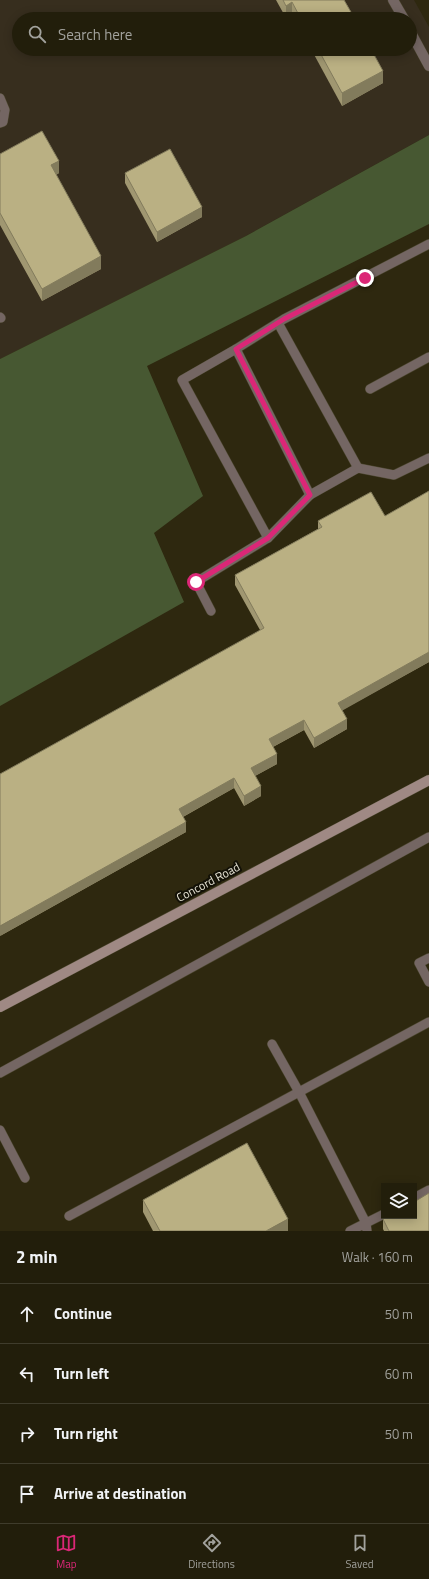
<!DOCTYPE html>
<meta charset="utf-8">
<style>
body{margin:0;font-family:"Titillium Web",sans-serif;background:#2e2b19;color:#f1f3f6}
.controls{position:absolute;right:12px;bottom:12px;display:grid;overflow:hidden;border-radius:0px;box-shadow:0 2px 10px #0003}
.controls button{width:36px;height:36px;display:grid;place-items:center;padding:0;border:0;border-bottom:1px solid #3f3c2c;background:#221e0b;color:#f1f3f6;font:20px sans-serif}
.stop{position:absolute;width:12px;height:12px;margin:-9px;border:3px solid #db2777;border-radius:50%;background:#fff}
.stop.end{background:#db2777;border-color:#fff;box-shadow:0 1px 4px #0008}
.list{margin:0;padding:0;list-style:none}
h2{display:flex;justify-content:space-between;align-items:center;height:52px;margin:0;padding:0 16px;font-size:17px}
h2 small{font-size:13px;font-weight:400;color:#a2a29d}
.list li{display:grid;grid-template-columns:26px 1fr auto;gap:12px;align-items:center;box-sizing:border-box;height:60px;padding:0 16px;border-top:1px solid #3f3c2c}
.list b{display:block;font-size:15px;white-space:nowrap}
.list em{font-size:13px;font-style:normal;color:#a2a29d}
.icon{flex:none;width:22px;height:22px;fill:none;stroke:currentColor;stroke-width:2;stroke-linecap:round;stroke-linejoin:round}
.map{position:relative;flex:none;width:429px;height:1231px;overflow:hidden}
.search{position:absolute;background:#221e0b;box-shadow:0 2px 10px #0003;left:12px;right:12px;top:12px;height:44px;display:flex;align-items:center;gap:10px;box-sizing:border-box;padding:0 14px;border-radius:22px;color:#a2a29d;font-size:15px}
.sheet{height:292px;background:#221e0b}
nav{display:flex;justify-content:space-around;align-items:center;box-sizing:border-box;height:56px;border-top:1px solid #3f3c2c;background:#221e0b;font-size:11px;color:#a2a29d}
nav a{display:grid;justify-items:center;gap:2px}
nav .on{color:#db2777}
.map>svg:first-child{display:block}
</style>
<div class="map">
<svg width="429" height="1231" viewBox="0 0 429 1231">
<rect width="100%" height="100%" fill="#2e280f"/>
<path fill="#372e1e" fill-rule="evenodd" d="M 0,0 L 414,0 L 429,27 L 429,135 L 246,236 L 0,359 ZM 19,19 L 410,19 L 410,49 L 19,49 Z"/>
<polygon fill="#475832" points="429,135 429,224 147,366 203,496 154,533 184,602 0,706 0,359 246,236"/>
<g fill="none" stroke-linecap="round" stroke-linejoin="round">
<g stroke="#4b462e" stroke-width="10">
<g id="lane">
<polyline points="0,98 5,110 3,122 0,123"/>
<polyline points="429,244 284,319 236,349 310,495 358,468 394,475 429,458"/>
<polyline points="0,317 1,318"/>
<polyline points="278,323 358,468"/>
<polyline points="236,349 182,380 268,538 310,495"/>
<polyline points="370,389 429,357"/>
<polyline points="211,611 196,582 268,538"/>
<polyline points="429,958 419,963 429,982"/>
<polyline points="0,1073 429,837"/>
<polyline points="0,1130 25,1178"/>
<polyline points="414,1198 429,1190"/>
<polyline points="384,1214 366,1223 299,1092 429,1022"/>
<polyline points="69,1216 299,1092 272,1044"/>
<polyline points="350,1231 366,1223 367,1231"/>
</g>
</g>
<g stroke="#4b462e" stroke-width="11">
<g id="street">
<polyline points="393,0 404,19"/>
<polyline points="410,31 429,66"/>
</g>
</g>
<g stroke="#4b462e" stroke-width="11">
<polyline id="secondary" points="0,1007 429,780"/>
</g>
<use href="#lane" stroke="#746663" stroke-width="9"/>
<use href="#street" stroke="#746663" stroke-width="10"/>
<use href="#secondary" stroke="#9f8984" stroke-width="10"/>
</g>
<g fill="#a09771">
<polygon points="276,0 344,0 355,19 295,19 292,15 286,18"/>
<polygon points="311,49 371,49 383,83 342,106"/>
<polygon points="0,154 59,173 56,175 101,269 42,301 0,225"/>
<polygon points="125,173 202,217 157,242 125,183"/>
<polygon points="429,491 429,662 342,710 347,729 314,748 304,730 273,747 277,764 255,776 261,796 244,806 234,788 183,817 186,832 0,936 260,630 235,585 235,575 318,529 318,521 385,516"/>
<polygon points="143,1200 288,1231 153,1231 143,1212"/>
<polygon points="383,1219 429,1231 384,1231 383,1229"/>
</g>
<g fill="#827b5c">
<polygon points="292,2 292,15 286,18 286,6"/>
<polygon points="383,71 383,83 342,106 342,93"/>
<polygon points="59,161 59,173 51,178 51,165"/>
<polygon points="202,207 202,217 157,242 157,232"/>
<polygon points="101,256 101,269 42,301 42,289"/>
<polygon points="429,652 429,662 338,713 338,703"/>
<polygon points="347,719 347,729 314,748 314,738"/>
<polygon points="304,720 304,730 269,749 269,739"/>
<polygon points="277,754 277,764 251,778 251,768"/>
<polygon points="234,778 234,788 179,819 179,809"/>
<polygon points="261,786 261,796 244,806 244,796"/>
<polygon points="186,822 186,832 0,936 0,926"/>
<polygon points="288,1219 288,1231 266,1231"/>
</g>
<g fill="#bab083" stroke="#827b5c">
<polygon points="283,0 344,0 355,19 301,19 292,2 286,6"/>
<polygon points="318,49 371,49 383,71 342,93"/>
<polygon points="42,131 59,161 51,165 101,256 42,289 0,213 0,154"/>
<polygon points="170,149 202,207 157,232 125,173"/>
<polygon points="429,491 429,652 338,703 347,719 314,738 304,720 269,739 277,754 251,768 261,786 244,796 234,778 179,809 186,822 0,926 0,774 264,628 235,575 322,527 318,521 371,492 385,516"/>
<polygon points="247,1143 288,1219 266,1231 160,1231 143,1200"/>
<polygon points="429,1193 429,1231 389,1231 383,1219 388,1216 414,1216 414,1202"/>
</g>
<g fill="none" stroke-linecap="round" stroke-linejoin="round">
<polyline stroke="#db2777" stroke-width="5" points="196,582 268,538 310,495 236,349 284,319 365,278"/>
</g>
<g text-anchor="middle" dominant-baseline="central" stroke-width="4" stroke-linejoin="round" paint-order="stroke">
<g font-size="12" fill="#e5e2d3" stroke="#131107">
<text transform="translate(208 882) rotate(-28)">Concord Road</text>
</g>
</g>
</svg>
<div class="controls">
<button><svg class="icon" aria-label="layers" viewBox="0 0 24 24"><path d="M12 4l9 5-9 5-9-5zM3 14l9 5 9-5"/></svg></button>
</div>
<div class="stop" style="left:196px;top:582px"></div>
<div class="stop end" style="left:365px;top:278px"></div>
<div class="search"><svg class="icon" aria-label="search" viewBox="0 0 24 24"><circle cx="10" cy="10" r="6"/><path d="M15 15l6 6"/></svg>Search here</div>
</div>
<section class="sheet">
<h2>2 min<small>Walk · 160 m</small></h2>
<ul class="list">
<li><svg class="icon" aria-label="ahead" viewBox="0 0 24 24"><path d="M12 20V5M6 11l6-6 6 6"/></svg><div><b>Continue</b></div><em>50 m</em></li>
<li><svg class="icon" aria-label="left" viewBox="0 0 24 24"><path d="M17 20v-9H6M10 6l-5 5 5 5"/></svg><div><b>Turn left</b></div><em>60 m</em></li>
<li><svg class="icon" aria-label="right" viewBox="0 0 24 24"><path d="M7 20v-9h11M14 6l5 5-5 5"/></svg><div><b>Turn right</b></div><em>50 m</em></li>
<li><svg class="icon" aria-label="arrive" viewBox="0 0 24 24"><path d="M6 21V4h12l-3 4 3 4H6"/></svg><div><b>Arrive at destination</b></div></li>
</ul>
</section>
<nav>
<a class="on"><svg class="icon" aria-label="map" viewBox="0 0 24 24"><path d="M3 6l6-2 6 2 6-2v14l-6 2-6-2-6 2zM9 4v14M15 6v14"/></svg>Map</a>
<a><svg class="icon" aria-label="directions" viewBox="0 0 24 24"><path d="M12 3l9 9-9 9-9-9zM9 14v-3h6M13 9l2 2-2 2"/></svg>Directions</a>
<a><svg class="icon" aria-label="saved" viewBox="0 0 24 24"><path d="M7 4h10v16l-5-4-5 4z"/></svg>Saved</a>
</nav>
